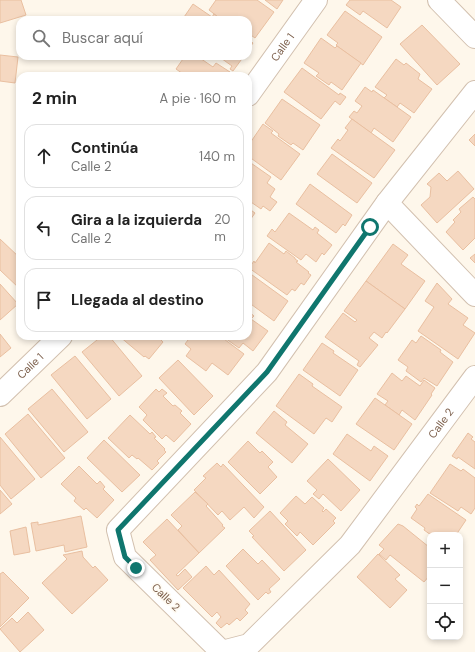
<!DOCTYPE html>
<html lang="es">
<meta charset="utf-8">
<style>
body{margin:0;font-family:"DM Sans",sans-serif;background:#f6f6f6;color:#222}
.controls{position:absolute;right:12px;bottom:12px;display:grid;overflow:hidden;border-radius:8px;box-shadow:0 2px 6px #0003}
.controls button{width:36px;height:36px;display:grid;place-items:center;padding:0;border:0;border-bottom:1px solid #e0e0e0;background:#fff;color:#222;font:20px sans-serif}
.stop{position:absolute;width:12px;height:12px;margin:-9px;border:3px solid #0f766e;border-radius:50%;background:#fff}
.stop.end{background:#0f766e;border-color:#fff;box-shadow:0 1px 4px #0008}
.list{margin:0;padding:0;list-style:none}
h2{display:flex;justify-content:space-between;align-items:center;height:52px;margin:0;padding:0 16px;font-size:17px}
h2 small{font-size:13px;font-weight:400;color:#767676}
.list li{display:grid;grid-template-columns:26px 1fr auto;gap:12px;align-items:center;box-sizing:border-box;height:64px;margin:0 8px 8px;padding:0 8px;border:1px solid #e0e0e0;border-radius:12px}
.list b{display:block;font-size:15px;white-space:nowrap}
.list p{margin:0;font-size:13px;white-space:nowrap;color:#767676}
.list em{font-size:13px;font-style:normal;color:#767676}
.icon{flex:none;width:22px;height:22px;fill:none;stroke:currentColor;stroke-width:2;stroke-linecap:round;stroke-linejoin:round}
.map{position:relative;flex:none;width:475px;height:652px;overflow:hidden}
.search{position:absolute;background:#fff;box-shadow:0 2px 6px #0003;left:16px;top:16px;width:236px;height:44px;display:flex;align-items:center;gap:10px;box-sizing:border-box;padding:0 14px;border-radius:12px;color:#767676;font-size:15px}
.panel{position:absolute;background:#fff;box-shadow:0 2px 6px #0003;left:16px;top:72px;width:236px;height:268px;border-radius:12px}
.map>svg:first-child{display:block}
</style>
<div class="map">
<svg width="475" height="652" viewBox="0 0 475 652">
<rect width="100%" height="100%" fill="#fef7eb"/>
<g fill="#f5d8c1" stroke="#e9bfa0">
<polygon points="0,0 21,0 26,15 0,23"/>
<polygon points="216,0 257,0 274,12 255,38 248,33 248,20 222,20 209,10"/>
<polygon points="265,0 283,0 277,9"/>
<polygon points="350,0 391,0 401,7 387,28 363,11 360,15 346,5"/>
<polygon points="193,4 212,17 214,14 222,20 182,20"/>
<polygon points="345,11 382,37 363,65 337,46 336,45 338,43 327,35"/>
<polygon points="422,25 460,64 437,85 400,44"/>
<polygon points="321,38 335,48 337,46 361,63 342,90 331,82 329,85 316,76 319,73 304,63"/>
<polygon points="248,39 253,43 248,50"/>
<polygon points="0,55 18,57 15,83 0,81"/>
<polygon points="185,56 197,56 213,67 216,63 230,72 228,76 186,76 176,69"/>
<polygon points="218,56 244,56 233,71 230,69 232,66"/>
<polygon points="396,59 404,65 406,63 420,74 418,79 432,89 414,113 400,103 397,107 384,98 387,95 375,87"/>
<polygon points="302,68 339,95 340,93 346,97 340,105 335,101 321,119 284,92"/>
<polygon points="365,87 372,92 373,90 411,117 393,142 374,128 371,133 349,117 354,111 357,113 362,106 355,101"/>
<polygon points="282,99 320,125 303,150 293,143 291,145 278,136 279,134 265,123"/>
<polygon points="352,119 395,150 374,178 331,148 338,139 340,141 348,130 345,128"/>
<polygon points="263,124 273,131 271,133 300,154 281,180 248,156 248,146"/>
<polygon points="475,134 475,146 469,140"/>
<polygon points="332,154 372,183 357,203 317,174"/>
<polygon points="248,161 271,177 267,183 275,189 270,197 277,202 270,211 263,206 261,209 248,200"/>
<polygon points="458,171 474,189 437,223 421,205 430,197 431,187 427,184 439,173 447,181"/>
<polygon points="310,184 352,215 345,226 343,224 336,233 296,204"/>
<polygon points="473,197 475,199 475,238 463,250 446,232 455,222 453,220 461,212 459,209"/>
<polygon points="248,208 255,213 248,223"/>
<polygon points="289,213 313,230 315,227 319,230 317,233 332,245 324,255 322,253 316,262 306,254 301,260 267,236 272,229 275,232"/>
<polygon points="0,239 20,258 20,289 0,270"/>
<polygon points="269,243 284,254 286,251 295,258 295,259 298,261 296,262 309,272 308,273 311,275 304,285 301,283 295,291 292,289 287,295 249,268 254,261 255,263"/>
<polygon points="393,244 408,255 401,264 425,281 405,309 366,281"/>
<polygon points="475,254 475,263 470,258"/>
<polygon points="248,272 288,301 274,321 248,302"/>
<polygon points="366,281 405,309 387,333 386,332 382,338 374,332 369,338 378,345 360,367 357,365 359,361 325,337 343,313 355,322 357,320 344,311"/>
<polygon points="437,283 452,299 448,304 468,318 463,325 475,333 458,359 418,331 434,307 425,301"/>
<polygon points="0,284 18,304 0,320"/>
<polygon points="248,311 254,316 251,319 268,331 253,351 243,343 239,348 222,336 248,336"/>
<polygon points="0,334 11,348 0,357"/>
<polygon points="102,336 109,336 142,376 119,396 82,352"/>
<polygon points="119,336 157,336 163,342 149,359 145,356 144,357"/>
<polygon points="191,336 220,336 244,354 228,375 212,363 206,371 186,356 191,349 185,344"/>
<polygon points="421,336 441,350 440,352 453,362 437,386 424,378 421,382 406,371 408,367 398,360 412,340 416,343"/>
<polygon points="322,343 334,351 333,353 358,370 340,396 303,370"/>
<polygon points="75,356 111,399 87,419 51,375"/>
<polygon points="178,360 213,396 194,415 159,378"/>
<polygon points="392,373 402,381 406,376 420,386 424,380 435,388 431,394 432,395 415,420 402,410 399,415 385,405 388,401 377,394"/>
<polygon points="299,374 313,384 312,386 342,407 332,422 326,418 314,434 276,406"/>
<polygon points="52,389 88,432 64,452 28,409"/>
<polygon points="156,389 159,392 162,389 167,393 163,396 173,406 175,405 182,411 180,413 191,424 174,442 166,435 162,439 143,420 147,415 139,407"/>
<polygon points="375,398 412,424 394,450 356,424"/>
<polygon points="274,411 287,422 285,425 308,444 292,463 256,433"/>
<polygon points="28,414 65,458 41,478 5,434"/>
<polygon points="130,415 150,434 152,432 156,437 154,438 165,449 164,450 166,452 157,461 159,463 152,470 138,458 137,459 132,455 129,458 108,438"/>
<polygon points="468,433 473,437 471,439 475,442 475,469 458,457 457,459 452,456"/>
<polygon points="347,434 371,451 374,446 388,456 370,481 333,454"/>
<polygon points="0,437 35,479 11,499 0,485"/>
<polygon points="104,440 140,475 122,492 87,458"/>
<polygon points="248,441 260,453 262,451 273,462 268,467 277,477 260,494 228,462"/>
<polygon points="328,459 360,490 341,511 323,494 319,499 313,494 317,490 307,481"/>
<polygon points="217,463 221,467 223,464 264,507 254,518 244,507 230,520 222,511 218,515 194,490 206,478 203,476"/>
<polygon points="450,464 461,471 463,469 475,478 475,508 471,514 461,507 458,511 430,493"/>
<polygon points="79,466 97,484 100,481 105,487 103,489 114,500 97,518 86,508 84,510 74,501 76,498 61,484"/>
<polygon points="0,490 12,504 0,514"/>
<polygon points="195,492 208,504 206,506 223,525 222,526 225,528 199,553 178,530 182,526 171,515"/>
<polygon points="428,494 466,520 456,535 431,535 424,530 425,528 411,518 417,509 415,507 417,504 419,506"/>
<polygon points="296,496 305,504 312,497 324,508 322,511 323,512 326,509 336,518 333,521 335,523 313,545 300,532 297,536 285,524 288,521 280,513"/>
<polygon points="270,511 306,550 284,571 252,537 254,536 249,531"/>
<polygon points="81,516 87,547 65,552 64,545 36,551 31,523 38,522 38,525"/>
<polygon points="167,519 199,553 176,575 178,576 185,569 192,577 178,590 150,560 156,555 143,542"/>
<polygon points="398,524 403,526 429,547 430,546 430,575 424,582 390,555 386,560 379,554 384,549 379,545"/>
<polygon points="26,527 30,552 14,555 10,531"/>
<polygon points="243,549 258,564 262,560 280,579 269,589 271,592 268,594 266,592 258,600 226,566"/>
<polygon points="82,551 83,557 93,568 95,566 108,580 72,614 42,583 67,559 63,555"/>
<polygon points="378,554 400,575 395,579 407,590 390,608 357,577"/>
<polygon points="206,566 214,575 219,570 250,604 245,610 248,613 240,621 237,618 229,625 227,623 221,628 216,623 221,617 217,612 212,617 183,588"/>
<polygon points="3,572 29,598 0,627 0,574"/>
<polygon points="28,612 44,630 20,652 0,629 12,618 17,623"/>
</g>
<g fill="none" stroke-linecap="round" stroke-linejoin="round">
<g stroke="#d2c0af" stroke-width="24">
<g id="street">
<polyline points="439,0 475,37"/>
<path id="s1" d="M 248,95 L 316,0"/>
<polyline points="387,203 475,92"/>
<path id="s2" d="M 0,395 L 61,336"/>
<polyline points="222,652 125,557 118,530 267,372 387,203 475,295"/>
<path id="s3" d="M 222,652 L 249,645 L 350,545 L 475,377"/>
</g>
</g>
<use href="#street" stroke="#fff" stroke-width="22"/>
</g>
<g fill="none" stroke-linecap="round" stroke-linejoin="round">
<polyline stroke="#0f766e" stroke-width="5" points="136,568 125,557 118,530 267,372 370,227"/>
</g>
<g text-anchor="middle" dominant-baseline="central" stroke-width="3.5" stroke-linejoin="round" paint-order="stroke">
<g font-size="11" fill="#7c5f4b" stroke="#fffbf3">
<text stroke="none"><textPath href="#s1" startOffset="59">Calle 1</textPath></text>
<text stroke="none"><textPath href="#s2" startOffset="42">Calle 1</textPath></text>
<text stroke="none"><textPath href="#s3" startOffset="322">Calle 2</textPath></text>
<text transform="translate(166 597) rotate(44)">Calle 2</text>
</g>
</g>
</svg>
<div class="controls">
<button>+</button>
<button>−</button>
<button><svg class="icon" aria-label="locate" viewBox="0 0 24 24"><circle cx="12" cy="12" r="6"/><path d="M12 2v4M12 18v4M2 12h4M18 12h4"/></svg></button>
</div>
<div class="stop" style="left:370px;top:227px"></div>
<div class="stop end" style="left:136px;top:568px"></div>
<div class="search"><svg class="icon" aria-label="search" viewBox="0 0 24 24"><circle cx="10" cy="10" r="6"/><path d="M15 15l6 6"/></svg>Buscar aquí</div>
<section class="panel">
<h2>2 min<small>A pie · 160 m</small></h2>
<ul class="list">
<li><svg class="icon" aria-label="ahead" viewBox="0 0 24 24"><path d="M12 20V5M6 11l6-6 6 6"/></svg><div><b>Continúa</b><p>Calle 2</p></div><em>140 m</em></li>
<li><svg class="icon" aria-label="left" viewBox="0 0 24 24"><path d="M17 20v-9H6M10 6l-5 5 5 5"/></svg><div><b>Gira a la izquierda</b><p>Calle 2</p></div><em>20 m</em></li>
<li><svg class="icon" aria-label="arrive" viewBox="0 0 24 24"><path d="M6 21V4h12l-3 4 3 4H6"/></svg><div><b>Llegada al destino</b></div></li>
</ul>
</section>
</div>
